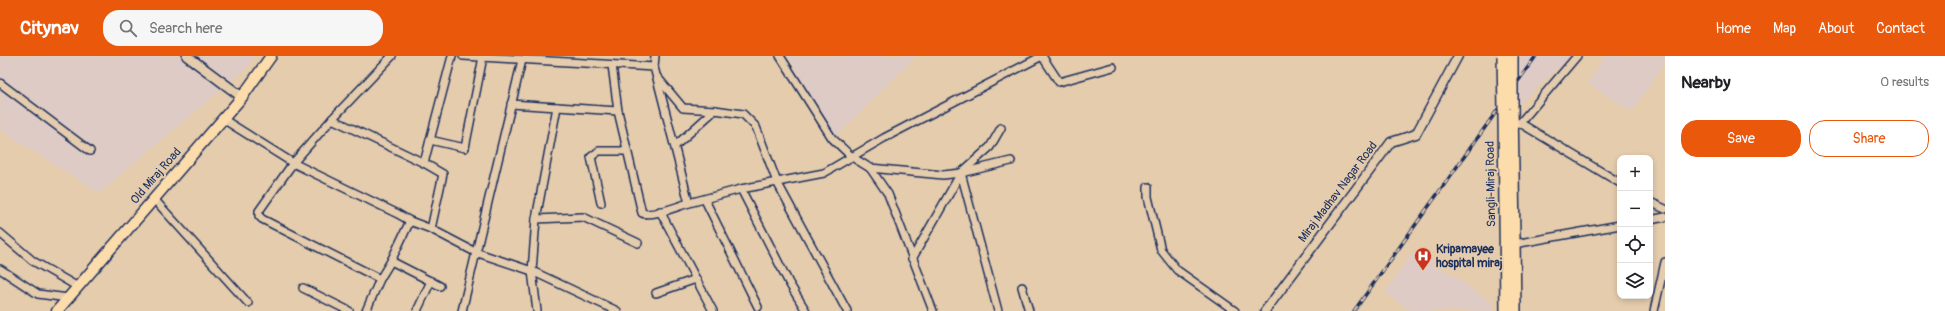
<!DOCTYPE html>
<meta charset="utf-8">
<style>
body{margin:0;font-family:Pangolin,sans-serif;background:#f6f6f6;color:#202124}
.controls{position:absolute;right:12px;bottom:12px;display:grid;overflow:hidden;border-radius:8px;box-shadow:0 2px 6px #0003}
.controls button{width:36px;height:36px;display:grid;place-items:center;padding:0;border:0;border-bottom:1px solid #e0e0e0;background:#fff;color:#202124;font:20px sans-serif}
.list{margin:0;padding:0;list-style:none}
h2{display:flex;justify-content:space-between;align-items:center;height:52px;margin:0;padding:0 16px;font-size:17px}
h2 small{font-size:13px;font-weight:400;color:#757577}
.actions{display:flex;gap:8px;padding:12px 16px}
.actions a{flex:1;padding:9px 0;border:1px solid #ea580c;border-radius:16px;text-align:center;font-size:14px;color:#ea580c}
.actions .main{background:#ea580c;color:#fff}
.icon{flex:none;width:22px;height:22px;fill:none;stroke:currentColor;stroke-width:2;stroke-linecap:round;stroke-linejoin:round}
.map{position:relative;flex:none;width:1665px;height:255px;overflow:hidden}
header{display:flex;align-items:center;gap:24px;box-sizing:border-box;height:56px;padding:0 20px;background:#ea580c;color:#fff}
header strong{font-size:19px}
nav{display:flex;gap:22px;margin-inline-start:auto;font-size:14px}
.search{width:280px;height:36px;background:#f6f6f6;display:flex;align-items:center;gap:10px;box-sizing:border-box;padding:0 14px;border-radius:16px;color:#757577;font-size:15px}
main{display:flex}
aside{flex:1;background:#fff}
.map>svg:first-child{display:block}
</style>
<header>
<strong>Citynav</strong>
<div class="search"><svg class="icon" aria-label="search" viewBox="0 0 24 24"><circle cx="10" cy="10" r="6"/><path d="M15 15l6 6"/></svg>Search here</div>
<nav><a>Home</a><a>Map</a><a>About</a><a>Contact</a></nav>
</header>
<main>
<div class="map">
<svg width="1665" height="255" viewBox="0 0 1665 255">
<rect width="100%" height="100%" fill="#e5ccad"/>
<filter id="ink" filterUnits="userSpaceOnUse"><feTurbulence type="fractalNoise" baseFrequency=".025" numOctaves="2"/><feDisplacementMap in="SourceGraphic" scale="8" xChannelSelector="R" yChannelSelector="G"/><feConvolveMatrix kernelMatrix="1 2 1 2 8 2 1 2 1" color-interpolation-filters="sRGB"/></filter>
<g filter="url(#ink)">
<g fill="#decbc5">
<polygon points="0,0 255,0 247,12 99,137 0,74"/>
<polygon points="788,0 916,0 834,83"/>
<polygon points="1514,0 1571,0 1513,54"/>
<polygon points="1605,0 1665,0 1665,5 1632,56 1588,27"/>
<polygon points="1415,193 1492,247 1493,255 1410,255 1385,236"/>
</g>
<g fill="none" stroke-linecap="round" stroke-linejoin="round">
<g stroke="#1b2f5e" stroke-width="10">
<g id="minor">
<polyline points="463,0 654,11 689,147 741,133 824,117 884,82 1042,0"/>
<polyline points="780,0 832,82 852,101 870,112 888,138 933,255"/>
<polyline points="1042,0 1059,26 1113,11"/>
<path d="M 612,9 L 618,55 L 642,157 C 652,161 678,150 689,147"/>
<polyline points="654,11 655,0"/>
<polyline points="658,22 683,52 715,54"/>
<polyline points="0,27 90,95"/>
<polyline points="511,48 557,51 536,163 532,215 537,255"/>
<polyline points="557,51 618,55"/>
<polyline points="223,63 293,107 398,158 410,165 431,173 475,196 532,215 617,255"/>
<polyline points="332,63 424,107"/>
<polyline points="1516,67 1520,67 1577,0"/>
<polyline points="1520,67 1620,127"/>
<polyline points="430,84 465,92 483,1"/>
<polyline points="675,90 715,54 743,58 756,71 777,126 847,255"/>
<polyline points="870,112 943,119 961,117 990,91 1001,72"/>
<polyline points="961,117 998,255"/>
<polyline points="1148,131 1148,141 1161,194 1177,214 1235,255"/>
<polyline points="741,133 789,227 806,255"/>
<polyline points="154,143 248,247"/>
<polyline points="705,144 758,251"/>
<polyline points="1650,146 1665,153"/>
<polyline points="601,147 591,101 599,95 627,95"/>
<polyline points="660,155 713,255"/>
<polyline points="536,163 583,161 638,187"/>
<polyline points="1650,164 1665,161"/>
<polyline points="431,173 443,118 424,107 452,0"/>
<polyline points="0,177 33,205 78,231"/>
<polyline points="1514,188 1620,169"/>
<polyline points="912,203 961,117 1011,105"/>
<polyline points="391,205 440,230"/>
<polyline points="0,213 38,238 68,242"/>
<polyline points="380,223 262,163 259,160 259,155 293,107 332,63 392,0"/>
<polyline points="1022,231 1029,255"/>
<polyline points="303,232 349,255"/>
<polyline points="656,237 696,223"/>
<polyline points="366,255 380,223 391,205 410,165"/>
<polyline points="417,255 431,225"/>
<polyline points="462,255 522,4"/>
<polyline points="1654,255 1665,206"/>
</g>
</g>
<g stroke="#1b2f5e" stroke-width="11">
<polyline id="tertiary" points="1265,255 1391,86 1416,78 1458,0"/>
</g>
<g stroke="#1b2f5e" stroke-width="12">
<polyline id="secondary" points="187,0 242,41"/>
</g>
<g stroke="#1b2f5e" stroke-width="13">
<polyline id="primary" points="57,255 242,41 271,0"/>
</g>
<g stroke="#1b2f5e" stroke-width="14">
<g id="trunk">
<polyline points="1512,47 1515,255"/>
<polyline points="1504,53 1506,255"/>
</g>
</g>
<use href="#minor" stroke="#e5ccad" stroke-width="7"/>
<use href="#tertiary" stroke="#e5ccad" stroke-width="8"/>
<use href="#secondary" stroke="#e5ccad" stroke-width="9"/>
<use href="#primary" stroke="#fddcac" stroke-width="10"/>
<use href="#trunk" stroke="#fddcac" stroke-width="11"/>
<g stroke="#1b2f5e" stroke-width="3.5">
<polyline id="rail" points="1354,255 1536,0"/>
</g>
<use href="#rail" stroke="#e5ccad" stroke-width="2" stroke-dasharray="6" stroke-linecap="butt"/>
<g stroke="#1b2f5e" stroke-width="14" stroke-linecap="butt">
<g id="trunk-bridge">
<polyline points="1503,0 1504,53"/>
<polyline points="1512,0 1512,47"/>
</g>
</g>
<use href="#trunk-bridge" stroke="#fddcac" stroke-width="11"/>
</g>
</g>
<defs>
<g id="hospital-pin" transform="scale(0.9)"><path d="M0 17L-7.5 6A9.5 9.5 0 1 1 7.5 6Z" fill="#c8321e" stroke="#e5ccad"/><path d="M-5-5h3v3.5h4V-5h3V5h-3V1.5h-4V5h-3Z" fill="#fff"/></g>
</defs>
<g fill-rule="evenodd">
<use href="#hospital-pin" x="1423" y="200"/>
</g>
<g text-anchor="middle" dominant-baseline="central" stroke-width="4" stroke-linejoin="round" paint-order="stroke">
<g font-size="12" fill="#1b2f5e" stroke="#e5ccad">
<text transform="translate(156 120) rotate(-49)">Old Miraj Road</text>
<text transform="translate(1491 128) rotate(-91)">Sangli-Miraj Road</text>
<text transform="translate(1338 136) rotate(-53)">Miraj Madhav Nagar Road</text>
</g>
<g font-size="12" font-weight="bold" fill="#1b2f5e" stroke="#e5ccad" text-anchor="start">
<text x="1436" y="193">Kripamayee<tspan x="1436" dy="14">hospital miraj</tspan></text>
</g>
</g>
</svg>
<div class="controls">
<button>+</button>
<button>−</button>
<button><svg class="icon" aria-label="locate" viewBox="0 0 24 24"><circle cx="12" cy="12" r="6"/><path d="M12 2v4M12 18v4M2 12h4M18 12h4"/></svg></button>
<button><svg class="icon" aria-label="layers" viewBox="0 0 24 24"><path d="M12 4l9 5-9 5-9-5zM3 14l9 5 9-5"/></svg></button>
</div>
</div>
<aside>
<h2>Nearby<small>0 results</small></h2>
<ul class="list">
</ul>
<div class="actions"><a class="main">Save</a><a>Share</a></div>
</aside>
</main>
